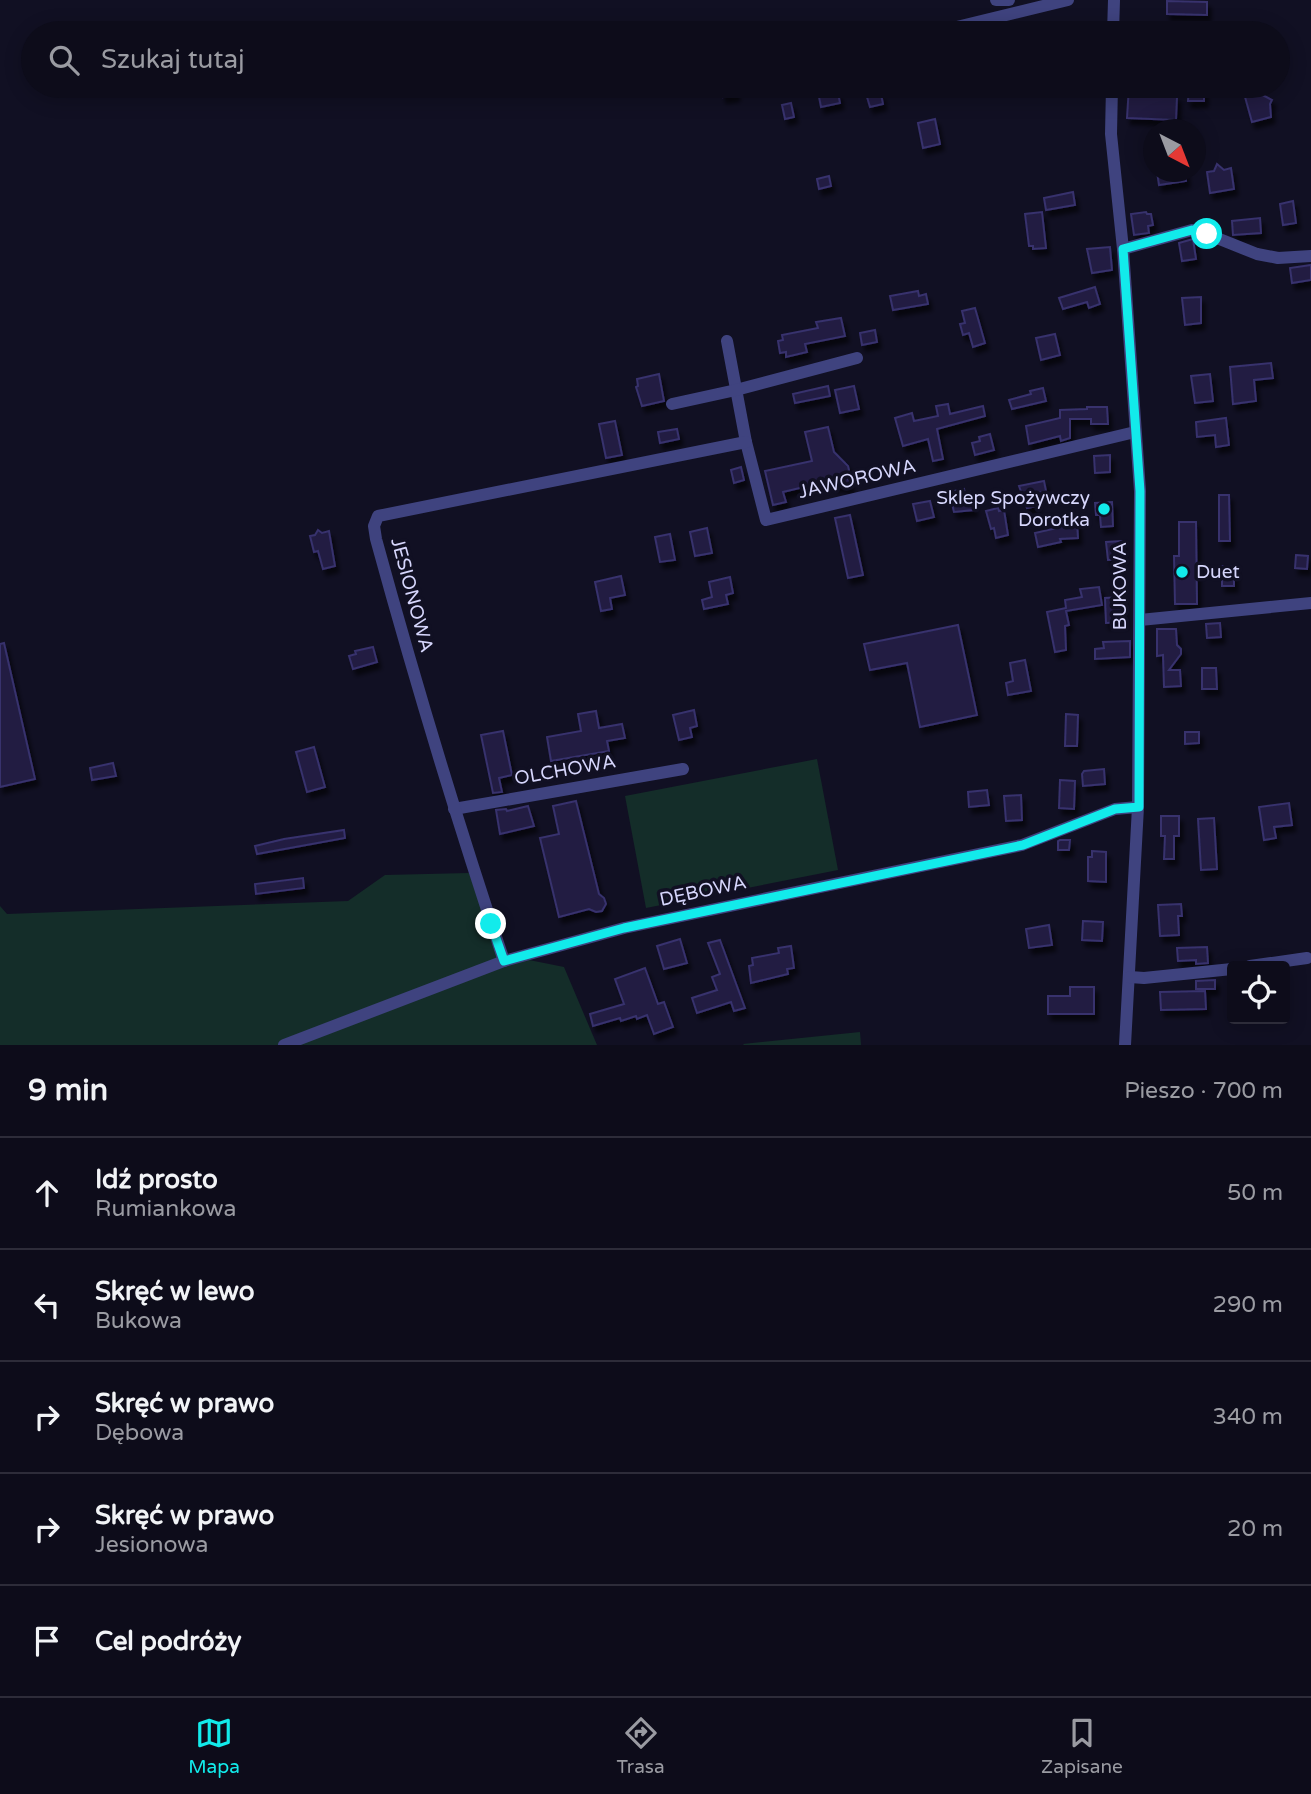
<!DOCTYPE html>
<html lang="pl">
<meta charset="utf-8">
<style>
body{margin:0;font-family:"Varela Round",sans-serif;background:#161523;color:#f1f3f6}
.controls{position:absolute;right:21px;bottom:21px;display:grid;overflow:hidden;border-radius:7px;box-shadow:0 4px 18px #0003}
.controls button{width:63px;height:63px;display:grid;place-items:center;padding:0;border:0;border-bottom:2px solid #2d2c39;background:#0d0c1a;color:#f1f3f6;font:35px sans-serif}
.compass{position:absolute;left:1143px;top:119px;width:63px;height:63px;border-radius:50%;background:#0d0c1a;box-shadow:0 4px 18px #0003;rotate:138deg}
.stop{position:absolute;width:21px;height:21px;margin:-16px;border:5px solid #12ebeb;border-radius:50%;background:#fff}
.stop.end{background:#12ebeb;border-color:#fff;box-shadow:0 2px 7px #0008}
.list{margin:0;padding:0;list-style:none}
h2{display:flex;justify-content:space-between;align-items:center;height:91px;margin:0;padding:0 28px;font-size:30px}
h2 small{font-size:23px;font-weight:400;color:#9a9ba2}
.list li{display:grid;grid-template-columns:46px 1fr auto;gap:21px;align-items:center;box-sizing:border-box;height:112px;padding:0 28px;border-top:2px solid #2d2c39}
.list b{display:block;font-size:26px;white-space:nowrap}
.list p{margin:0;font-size:23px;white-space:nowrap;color:#9a9ba2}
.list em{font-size:23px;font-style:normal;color:#9a9ba2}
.icon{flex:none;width:38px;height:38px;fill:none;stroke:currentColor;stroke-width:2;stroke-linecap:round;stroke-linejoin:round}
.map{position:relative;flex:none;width:1311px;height:1045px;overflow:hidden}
.search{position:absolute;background:#0d0c1a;box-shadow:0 4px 18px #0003;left:21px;right:21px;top:21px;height:77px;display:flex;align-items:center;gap:18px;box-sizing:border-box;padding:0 24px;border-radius:38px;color:#9a9ba2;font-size:26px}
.sheet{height:651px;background:#0d0c1a}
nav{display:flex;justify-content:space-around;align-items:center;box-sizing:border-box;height:98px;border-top:2px solid #2d2c39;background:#0d0c1a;font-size:19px;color:#9a9ba2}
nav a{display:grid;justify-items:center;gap:4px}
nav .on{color:#12ebeb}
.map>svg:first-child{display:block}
</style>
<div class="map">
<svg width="1311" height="1045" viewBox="0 0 1311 1045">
<defs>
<filter id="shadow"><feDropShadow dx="3.5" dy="6" stdDeviation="2" flood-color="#0009"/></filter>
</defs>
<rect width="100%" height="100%" fill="#111023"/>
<g fill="#142d29">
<polygon points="817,759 838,870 646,908 625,796"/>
<polygon points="469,873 499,954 564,967 597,1045 0,1045 0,906 7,914 348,901 385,875"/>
<polygon points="860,1032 861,1045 744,1045 743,1044"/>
</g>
<g fill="#211e43" stroke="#37316d" stroke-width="2" filter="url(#shadow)">
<polygon points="1167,1 1207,2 1207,15 1167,14"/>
<polygon points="721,86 735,86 736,95 723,97"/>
<polygon points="1129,86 1155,86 1154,96 1177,97 1176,120 1127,118"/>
<polygon points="1189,86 1204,86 1204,101 1188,101"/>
<polygon points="1255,91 1272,100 1270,104 1271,117 1252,122 1245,97 1252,95"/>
<polygon points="838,93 840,103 821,107 819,97"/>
<polygon points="881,94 883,104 870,107 867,97"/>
<polygon points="791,103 794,117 785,119 782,105"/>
<polygon points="935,119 940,144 923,148 918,123"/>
<polygon points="1217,164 1224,170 1231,168 1234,189 1210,193 1207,172 1214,171"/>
<polygon points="1157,172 1185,172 1186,181 1159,185"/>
<polygon points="829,176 831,186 819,189 817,179"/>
<polygon points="1073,192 1075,205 1046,210 1044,198"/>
<polygon points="1293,201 1296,223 1283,225 1280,204"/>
<polygon points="1042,212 1046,248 1033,249 1033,246 1029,246 1025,214"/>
<polygon points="1146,212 1147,214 1151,214 1153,225 1148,226 1149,233 1134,235 1131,214"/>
<polygon points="1260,218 1261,233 1233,235 1232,221"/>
<polygon points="1193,239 1196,259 1182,261 1179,243"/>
<polygon points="1110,247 1112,270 1092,273 1087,249"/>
<polygon points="1311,265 1311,280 1292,283 1290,268"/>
<polygon points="1095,287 1100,304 1089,308 1087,302 1063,309 1059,298"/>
<polygon points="918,291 919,296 926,294 928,304 893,310 890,296"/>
<polygon points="1201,297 1201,323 1185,325 1182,298"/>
<polygon points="975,308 985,343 973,347 969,333 963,335 960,324 965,323 962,311"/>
<polygon points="841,318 845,336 805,344 807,352 786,357 786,352 780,353 778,341 783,340 782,335 818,328 816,322"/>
<polygon points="875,330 877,342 862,345 860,333"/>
<polygon points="1055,334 1060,355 1041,360 1036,338"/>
<polygon points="1271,363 1273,378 1254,380 1256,401 1233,404 1230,367"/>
<polygon points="659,374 664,401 642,406 636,387 638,386 637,379"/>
<polygon points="1210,374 1213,401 1195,403 1191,376"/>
<polygon points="828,386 830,396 795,403 793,394"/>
<polygon points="854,386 859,409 840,413 835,390"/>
<polygon points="1043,388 1046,401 1012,409 1009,400 1031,394 1030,391"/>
<polygon points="948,404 950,414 983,406 985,416 937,429 943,459 933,461 928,439 903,446 895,418 912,413 914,421 938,416 936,406"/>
<polygon points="1087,407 1107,407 1108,424 1091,424 1091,419 1070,419 1070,438 1061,441 1060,436 1029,444 1026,426 1060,418 1060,410 1087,409"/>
<polygon points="1226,418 1229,445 1216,447 1215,435 1197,437 1196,422"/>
<polygon points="615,421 622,455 606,458 599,424"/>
<polygon points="828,427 834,452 848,466 849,470 846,474 851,486 847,488 840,485 834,486 833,480 783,492 786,502 773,505 765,471 812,461 805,432"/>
<polygon points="677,429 679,439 660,443 658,432"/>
<polygon points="990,434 994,450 975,455 972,443 980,441 979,437"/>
<polygon points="1110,455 1110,472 1095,473 1094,456"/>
<polygon points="741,467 744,480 734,483 731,470"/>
<polygon points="1044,481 1046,491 1034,494 1037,506 1027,508 1019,486"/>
<polygon points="964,489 965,493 970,492 974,510 954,512 949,492"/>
<polygon points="1219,495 1229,495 1230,541 1219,541"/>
<polygon points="930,501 934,517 917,521 913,504"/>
<polygon points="1112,502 1113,526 1101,527 1100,515 1096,515 1095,503"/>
<polygon points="998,508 999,511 1004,510 1008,535 996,538 994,528 991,529 986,511"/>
<polygon points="850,515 863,575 848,578 835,518"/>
<polygon points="1077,522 1078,538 1060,539 1061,542 1038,547 1035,533 1066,526 1066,523"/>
<polygon points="1179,522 1196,522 1197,604 1175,604 1174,556 1179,556"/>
<polygon points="707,528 712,553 695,556 690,532"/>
<polygon points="318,530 322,533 329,531 335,566 323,569 318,551 314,552 310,536 315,535"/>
<polygon points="670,534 675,560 660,562 655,537"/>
<polygon points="1122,541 1123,559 1108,560 1106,542"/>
<polygon points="1296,555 1308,556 1307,569 1295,568"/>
<polygon points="1222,566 1234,567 1234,586 1222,586"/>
<polygon points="621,576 625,595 610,598 612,609 601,611 595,582"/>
<polygon points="730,577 733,593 726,595 728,604 704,609 702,600 712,597 709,582"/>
<polygon points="1099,587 1102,605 1066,611 1069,625 1065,626 1066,650 1055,652 1047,612 1066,608 1065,600 1082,597 1080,589"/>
<polygon points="1123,597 1124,622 1106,623 1105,598"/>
<polygon points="1220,623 1221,637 1207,638 1206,624"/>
<polygon points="958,625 977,715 920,727 907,663 870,670 864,644"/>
<polygon points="1157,629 1176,629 1177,645 1181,649 1181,654 1169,670 1180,670 1181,686 1164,687 1163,655 1157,656"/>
<polygon points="1130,641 1130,657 1095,659 1095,649 1104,648 1103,642"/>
<polygon points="4,643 35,779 0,787 0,644"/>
<polygon points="373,647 377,662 353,669 349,656 356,654 355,651"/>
<polygon points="1025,660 1031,691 1008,695 1006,683 1013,681 1010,663"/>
<polygon points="1202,668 1216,668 1217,689 1202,689"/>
<polygon points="694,710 697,726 690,728 692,737 679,740 673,715"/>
<polygon points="596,711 599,728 622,724 625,738 607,741 609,751 551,761 547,737 581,731 578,714"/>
<polygon points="1066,714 1078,715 1077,746 1065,746"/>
<polygon points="503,731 512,775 499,778 502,792 493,793 481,735"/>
<polygon points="1185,732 1199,732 1199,743 1185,744"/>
<polygon points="314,747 325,787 307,792 296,752"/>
<polygon points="113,763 116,776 92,780 90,768"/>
<polygon points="1104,769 1105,784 1083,786 1082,774 1084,771"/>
<polygon points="1060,780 1075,781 1074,809 1059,808"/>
<polygon points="987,790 989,805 969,807 968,792"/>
<polygon points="1021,795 1022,820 1006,821 1004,796"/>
<polygon points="576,801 599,894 604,898 606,904 602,911 596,912 589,909 559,917 540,838 559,834 553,806"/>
<polygon points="1289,803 1292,825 1274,827 1276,838 1264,840 1259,807"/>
<polygon points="528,806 534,826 500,834 496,810 506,809 507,811"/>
<polygon points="1161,816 1179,816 1179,836 1174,836 1174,859 1164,859 1165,836 1161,836"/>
<polygon points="1214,818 1217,869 1201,870 1198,819"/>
<polygon points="344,830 345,838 257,854 255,846 284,839"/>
<polygon points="1060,840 1070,840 1069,850 1058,850 1058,841"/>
<polygon points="1092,851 1106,852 1106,882 1088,881 1088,857 1092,857"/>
<polygon points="303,878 304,888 256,894 255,884"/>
<polygon points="1181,904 1182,916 1178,916 1179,935 1160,936 1158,905"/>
<polygon points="1083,921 1103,922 1102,941 1082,940"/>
<polygon points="1049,925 1052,945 1029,948 1026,929"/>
<polygon points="680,939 687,963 664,969 657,946"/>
<polygon points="720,940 745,1008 734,1011 731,1002 697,1013 692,998 717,990 712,977 720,974 708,943"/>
<polygon points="791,946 794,968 787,969 788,974 751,983 749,966 753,965 752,958 779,953 778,948"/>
<polygon points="1207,947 1208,963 1196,964 1196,960 1178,961 1177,948"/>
<polygon points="645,968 658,1004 664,1002 673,1027 654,1034 647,1015 637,1019 636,1016 621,1021 620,1018 593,1026 590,1014 624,1004 615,979"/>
<polygon points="1215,980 1215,989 1196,989 1196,981"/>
<polygon points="1070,987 1094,987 1094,1014 1048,1014 1048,996 1070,996"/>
<polygon points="1205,991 1206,1009 1161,1010 1160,992"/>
</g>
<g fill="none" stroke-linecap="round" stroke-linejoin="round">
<g stroke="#3f437f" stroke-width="12">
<polyline points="996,0 1009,0"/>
<polyline points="932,33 1068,0"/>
<polyline points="1113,33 1114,0"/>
<polyline points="1112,86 1111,134 1123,249 1140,491 1138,807 1125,1045"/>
<polyline points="1123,249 1192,230 1207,234 1257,254 1278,258 1311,256"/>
<polyline points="727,341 746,442 766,520 1135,432"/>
<polyline points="672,404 736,390 857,358"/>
<polyline points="1140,620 1311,603"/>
<polyline points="454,809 683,769"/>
<path d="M 504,961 C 457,821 415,681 376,539 L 374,526 L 378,516 L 746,442"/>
<polyline points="1250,966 1307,958"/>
<polyline points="1130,977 1144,978 1232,969"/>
<polyline points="284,1045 504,961 624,928 1022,845 1115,809 1138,807"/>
</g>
</g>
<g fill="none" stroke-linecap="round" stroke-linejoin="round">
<polyline stroke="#12ebeb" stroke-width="9" points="491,924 504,961 624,928 1023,845 1115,809 1139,807 1140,491 1123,249 1192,230 1207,234"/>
</g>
<g fill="#12ebeb" stroke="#111023" stroke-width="2.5">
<circle cx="1104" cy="509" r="7"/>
<circle cx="1182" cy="572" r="7"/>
</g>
<g text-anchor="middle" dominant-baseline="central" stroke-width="7" stroke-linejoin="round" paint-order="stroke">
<g font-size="19" fill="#d6d6fc" stroke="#111023">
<text transform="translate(857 479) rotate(-13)">JAWOROWA</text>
<text transform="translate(1120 586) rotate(-90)">BUKOWA</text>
<text transform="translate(412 595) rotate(75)">JESIONOWA</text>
<text transform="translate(565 770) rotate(-10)">OLCHOWA</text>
<text transform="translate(703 891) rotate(-12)">DĘBOWA</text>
</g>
<g font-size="19" fill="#d6d6fc" stroke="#111023" text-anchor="end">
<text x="1090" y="498">Sklep Spożywczy<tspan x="1090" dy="22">Dorotka</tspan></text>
<text x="1196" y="572" text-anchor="start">Duet</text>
</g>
</g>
</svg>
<div class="controls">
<button><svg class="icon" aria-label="locate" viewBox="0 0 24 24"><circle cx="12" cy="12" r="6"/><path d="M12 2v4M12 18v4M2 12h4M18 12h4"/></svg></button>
</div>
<svg class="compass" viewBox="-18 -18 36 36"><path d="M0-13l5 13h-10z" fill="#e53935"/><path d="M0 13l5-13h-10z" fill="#9a9ba2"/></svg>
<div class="stop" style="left:1207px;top:234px"></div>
<div class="stop end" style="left:491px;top:924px"></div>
<div class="search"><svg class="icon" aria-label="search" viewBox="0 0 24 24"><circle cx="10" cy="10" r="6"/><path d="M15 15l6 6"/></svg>Szukaj tutaj</div>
</div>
<section class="sheet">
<h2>9 min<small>Pieszo · 700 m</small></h2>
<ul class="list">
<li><svg class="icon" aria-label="ahead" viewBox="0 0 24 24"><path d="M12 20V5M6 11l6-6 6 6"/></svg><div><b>Idź prosto</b><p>Rumiankowa</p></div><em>50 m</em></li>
<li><svg class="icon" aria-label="left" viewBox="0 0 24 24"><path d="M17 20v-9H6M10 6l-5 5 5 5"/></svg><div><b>Skręć w lewo</b><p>Bukowa</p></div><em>290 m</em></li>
<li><svg class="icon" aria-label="right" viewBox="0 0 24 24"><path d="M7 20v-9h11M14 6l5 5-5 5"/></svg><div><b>Skręć w prawo</b><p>Dębowa</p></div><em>340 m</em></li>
<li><svg class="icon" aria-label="right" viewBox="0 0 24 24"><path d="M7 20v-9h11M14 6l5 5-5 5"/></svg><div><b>Skręć w prawo</b><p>Jesionowa</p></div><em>20 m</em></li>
<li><svg class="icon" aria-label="arrive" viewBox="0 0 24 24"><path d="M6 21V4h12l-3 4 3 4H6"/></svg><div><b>Cel podróży</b></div></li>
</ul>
</section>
<nav>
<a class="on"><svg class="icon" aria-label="map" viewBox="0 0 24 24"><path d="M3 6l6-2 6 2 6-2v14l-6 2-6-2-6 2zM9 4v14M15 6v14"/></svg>Mapa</a>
<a><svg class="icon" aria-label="directions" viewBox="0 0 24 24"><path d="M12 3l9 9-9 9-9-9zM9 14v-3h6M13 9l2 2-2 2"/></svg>Trasa</a>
<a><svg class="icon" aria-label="saved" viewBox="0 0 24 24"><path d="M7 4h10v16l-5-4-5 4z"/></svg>Zapisane</a>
</nav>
